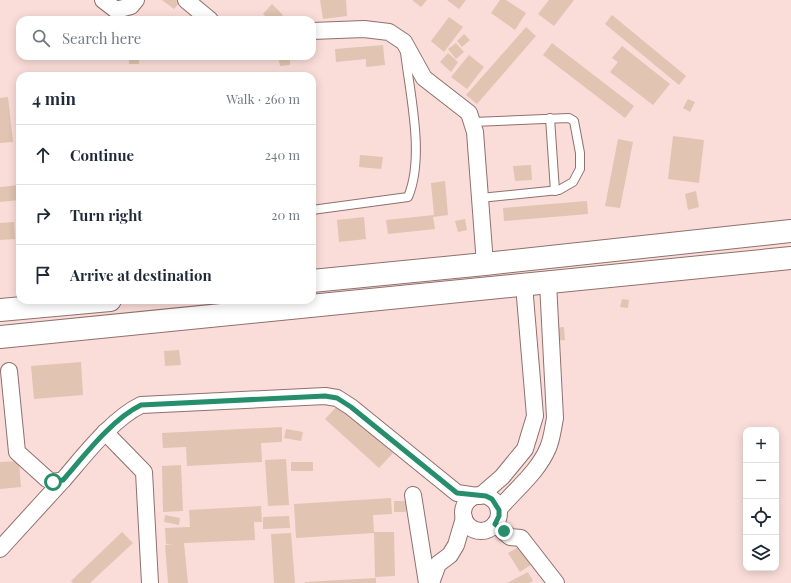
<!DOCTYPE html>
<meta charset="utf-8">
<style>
body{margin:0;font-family:"Playfair Display",serif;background:#f2f2f3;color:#1f2937}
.controls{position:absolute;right:12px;bottom:12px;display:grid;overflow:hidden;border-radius:8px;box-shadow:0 2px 10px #0003}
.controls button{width:36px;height:36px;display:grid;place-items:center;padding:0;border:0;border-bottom:1px solid #e0e1e3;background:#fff;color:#1f2937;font:20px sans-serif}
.stop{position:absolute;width:12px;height:12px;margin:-9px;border:3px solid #268e6a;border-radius:50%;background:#fff}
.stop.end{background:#268e6a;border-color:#fff;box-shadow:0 1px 4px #0008}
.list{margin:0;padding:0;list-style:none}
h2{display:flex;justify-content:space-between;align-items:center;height:52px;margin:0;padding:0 16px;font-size:17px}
h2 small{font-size:13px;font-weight:400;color:#747a83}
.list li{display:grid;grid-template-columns:26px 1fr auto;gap:12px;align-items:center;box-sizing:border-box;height:60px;padding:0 16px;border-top:1px solid #e0e1e3}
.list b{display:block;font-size:15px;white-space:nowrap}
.list em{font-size:13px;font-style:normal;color:#747a83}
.icon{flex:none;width:22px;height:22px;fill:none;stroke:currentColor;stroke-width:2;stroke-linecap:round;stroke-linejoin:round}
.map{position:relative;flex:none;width:791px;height:583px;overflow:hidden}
.search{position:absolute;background:#fff;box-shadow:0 2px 10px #0003;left:16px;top:16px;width:300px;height:44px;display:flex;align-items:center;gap:10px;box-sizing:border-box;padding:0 14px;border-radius:12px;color:#747a83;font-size:15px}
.panel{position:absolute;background:#fff;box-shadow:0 2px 10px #0003;left:16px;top:72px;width:300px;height:232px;border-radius:12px}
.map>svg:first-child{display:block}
</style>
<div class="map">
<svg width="791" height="583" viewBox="0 0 791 583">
<rect width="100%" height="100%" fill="#faddd9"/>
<g fill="#e1c4b1">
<polygon points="162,0 180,0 181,1 174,9"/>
<polygon points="320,0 346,0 347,16 323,19"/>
<polygon points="412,0 427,0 421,7"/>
<polygon points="447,0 466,0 459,9"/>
<polygon points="500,0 506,0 526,13 515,30 491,13"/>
<polygon points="549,0 574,0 554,26 538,14"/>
<polygon points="272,4 283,15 278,20 269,20 263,14"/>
<polygon points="612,15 686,76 679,85 605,24"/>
<polygon points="449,17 463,27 444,52 431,41"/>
<polygon points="526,27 536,36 477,104 466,95"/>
<polygon points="464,34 470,40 462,47 457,41"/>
<polygon points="456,43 464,52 456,59 448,49"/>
<polygon points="552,43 634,106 625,118 543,55"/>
<polygon points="383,45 385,65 366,67 366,59 336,62 335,49"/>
<polygon points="622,46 670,84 653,105 610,72 618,62 612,58"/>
<polygon points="448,53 458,62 451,72 440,62"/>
<polygon points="469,55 484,67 467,89 451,77"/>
<polygon points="139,56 139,64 129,64 129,57"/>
<polygon points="290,59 290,65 280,66 279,60"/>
<polygon points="8,97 13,142 0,143 0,98"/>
<polygon points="688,99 695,102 690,112 683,108"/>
<polygon points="673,136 704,140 699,183 668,179"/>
<polygon points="618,139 633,142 620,208 605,206"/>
<polygon points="360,155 383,157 381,169 359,167"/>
<polygon points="531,165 532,180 515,181 513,166"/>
<polygon points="445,181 448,215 433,217 435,229 388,234 386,220 434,215 431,183"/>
<polygon points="20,185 20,200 0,202 0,187"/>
<polygon points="696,191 699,207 688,210 685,194"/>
<polygon points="587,201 588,214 504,221 503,208"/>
<polygon points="364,217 366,239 339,242 337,220"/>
<polygon points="465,219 467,230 458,232 455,221"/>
<polygon points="14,222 15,239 0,240 0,223"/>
<polygon points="622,299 629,300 628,308 620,307"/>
<polygon points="564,327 565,340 553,341 553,328"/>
<polygon points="179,350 181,365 165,366 164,351"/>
<polygon points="81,362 83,395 34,399 31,366"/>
<polygon points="339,404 393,453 379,468 325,419"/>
<polygon points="282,427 282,442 261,443 262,462 187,466 186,447 163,448 162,433"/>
<polygon points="286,429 303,432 301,441 284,438"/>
<polygon points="286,459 289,505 268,506 265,460"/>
<polygon points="19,461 21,487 0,489 0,462"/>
<rect x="291" y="462" width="22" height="9"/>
<polygon points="181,465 183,511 163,512 162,466"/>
<polygon points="391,498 392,514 373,515 374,533 296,538 294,504"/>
<rect x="394" y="501" width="12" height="11"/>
<polygon points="261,506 262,522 254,522 255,540 184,543 188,583 168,583 165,545 173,544 166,544 165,528 190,527 189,510"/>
<polygon points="165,515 180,518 179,525 164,522"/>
<polygon points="289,516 290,528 263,529 263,517"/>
<polygon points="122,532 133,543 90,583 73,583 71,581"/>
<polygon points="374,532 394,532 395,576 375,577"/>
<polygon points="291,533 295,583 274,583 271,534"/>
<polygon points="520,546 532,564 520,572 508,553"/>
<polygon points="528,572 533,581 529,583 507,583"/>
<polygon points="376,578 376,583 305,583 305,582"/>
</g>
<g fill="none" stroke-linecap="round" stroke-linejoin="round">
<g stroke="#90706c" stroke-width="10">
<g id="lane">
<polyline points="550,118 555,191"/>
<polyline points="473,122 569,118 574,121 580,153 580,169 573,182 559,190 480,198"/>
<path d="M 312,210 L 408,197 C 425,157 410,95 405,52"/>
</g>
</g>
<g stroke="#90706c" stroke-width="18">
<g id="street">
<polyline points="103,0 116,10 131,6 136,0"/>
<polyline points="186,0 210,20"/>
<polyline points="312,31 364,29 389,32 404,42 424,78 469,113 475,132 485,264"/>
<path d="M 9,371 L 17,452 L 47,479 L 53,482 L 63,480 C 84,456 112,419 141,405 L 325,396 L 337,398 L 351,407 L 457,493 L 477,496"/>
<polyline points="105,432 144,472 150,583"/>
<polyline points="413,495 427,583"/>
<circle cx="481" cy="513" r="18"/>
<polyline points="480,496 502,477 525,449 535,416 524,285"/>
<path d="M 499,509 C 515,490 538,472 548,448 C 552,439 553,428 555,418 L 548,283"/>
<polyline points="495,524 510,537 521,538 556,583"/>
<polyline points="0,549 63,480"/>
<polyline points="431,583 438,564 450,555 456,545 464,518"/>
</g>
</g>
<g stroke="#90706c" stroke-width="24">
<g id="secondary">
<polyline points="312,281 485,264 791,231"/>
<polyline points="0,310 110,300"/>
<polyline points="0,337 791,258"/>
</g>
</g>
<use href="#lane" stroke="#fff" stroke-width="8"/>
<use href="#street" stroke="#fff" stroke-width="16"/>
<use href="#secondary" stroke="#fff" stroke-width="22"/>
</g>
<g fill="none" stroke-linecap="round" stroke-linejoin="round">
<path stroke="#268e6a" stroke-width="5" d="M 53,482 L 63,480 C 84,456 112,419 141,405 L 325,396 L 337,398 L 351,407 L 457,493 L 486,496 L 492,499 L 499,510 L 499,516 L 495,524 L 504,531"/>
</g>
</svg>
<div class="controls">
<button>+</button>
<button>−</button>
<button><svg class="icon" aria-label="locate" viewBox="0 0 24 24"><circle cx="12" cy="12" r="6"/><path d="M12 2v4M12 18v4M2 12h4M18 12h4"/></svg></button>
<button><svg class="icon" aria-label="layers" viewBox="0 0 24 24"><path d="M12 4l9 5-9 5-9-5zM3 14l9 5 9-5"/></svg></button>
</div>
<div class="stop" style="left:53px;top:482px"></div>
<div class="stop end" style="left:504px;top:531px"></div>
<div class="search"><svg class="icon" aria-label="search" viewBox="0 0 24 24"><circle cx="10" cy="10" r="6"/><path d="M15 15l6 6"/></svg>Search here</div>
<section class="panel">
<h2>4 min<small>Walk · 260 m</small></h2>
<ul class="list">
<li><svg class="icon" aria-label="ahead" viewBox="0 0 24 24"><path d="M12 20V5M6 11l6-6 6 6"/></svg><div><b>Continue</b></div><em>240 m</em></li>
<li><svg class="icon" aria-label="right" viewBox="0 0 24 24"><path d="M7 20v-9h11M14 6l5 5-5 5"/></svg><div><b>Turn right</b></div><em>20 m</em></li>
<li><svg class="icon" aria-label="arrive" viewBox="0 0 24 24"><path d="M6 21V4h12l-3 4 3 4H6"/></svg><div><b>Arrive at destination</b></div></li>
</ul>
</section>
</div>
